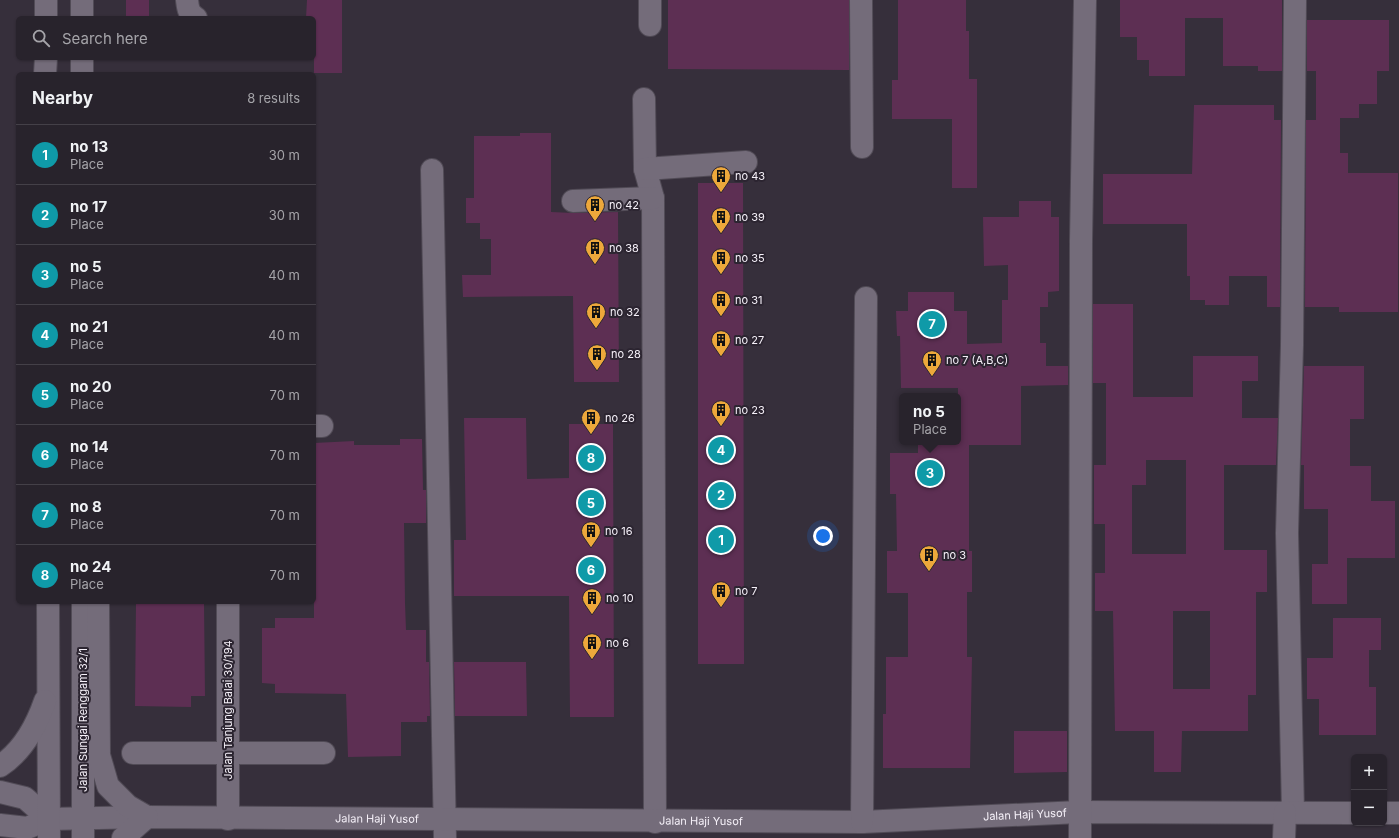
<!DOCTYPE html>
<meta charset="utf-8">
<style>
body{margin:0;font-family:Inter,sans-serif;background:#342f38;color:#f1f3f6}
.controls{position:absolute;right:12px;bottom:12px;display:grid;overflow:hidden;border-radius:6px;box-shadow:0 1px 3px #0004}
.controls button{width:36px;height:36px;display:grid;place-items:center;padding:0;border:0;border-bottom:1px solid #444048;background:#28232c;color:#f1f3f6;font:20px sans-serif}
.you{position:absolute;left:823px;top:536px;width:14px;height:14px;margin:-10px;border:3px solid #fff;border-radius:50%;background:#1a73e8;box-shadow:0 0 0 6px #1a73e833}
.badge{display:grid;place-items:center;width:26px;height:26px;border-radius:50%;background:#95b2f1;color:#fff;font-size:13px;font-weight:700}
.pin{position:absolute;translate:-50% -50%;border:2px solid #fff;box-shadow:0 1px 4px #0006}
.popup{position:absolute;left:899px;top:393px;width:62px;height:52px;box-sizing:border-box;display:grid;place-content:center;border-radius:6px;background:#28232c;filter:drop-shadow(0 1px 3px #0005);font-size:13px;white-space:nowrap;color:#a5a4a9}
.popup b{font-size:15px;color:#f1f3f6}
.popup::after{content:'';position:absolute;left:50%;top:100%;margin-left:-8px;border:8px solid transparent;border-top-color:#28232c}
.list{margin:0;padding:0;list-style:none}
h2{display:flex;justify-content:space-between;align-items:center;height:52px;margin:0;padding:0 16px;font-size:17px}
h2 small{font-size:13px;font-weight:400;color:#a5a4a9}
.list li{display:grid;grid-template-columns:26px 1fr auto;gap:12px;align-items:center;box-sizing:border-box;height:60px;padding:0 16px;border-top:1px solid #444048}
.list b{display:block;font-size:15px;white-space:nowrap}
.list p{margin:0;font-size:13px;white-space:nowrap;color:#a5a4a9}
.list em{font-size:13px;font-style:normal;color:#a5a4a9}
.icon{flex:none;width:22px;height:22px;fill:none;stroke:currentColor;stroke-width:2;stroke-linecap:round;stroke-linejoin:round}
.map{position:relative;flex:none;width:1399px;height:838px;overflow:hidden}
.search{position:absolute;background:#28232c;box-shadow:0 1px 3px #0004;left:16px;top:16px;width:300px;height:44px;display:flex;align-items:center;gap:10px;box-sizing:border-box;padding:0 14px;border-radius:6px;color:#a5a4a9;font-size:15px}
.panel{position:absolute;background:#28232c;box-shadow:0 1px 3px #0004;left:16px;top:72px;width:300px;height:532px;border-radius:6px}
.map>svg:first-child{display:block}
</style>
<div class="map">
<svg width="1399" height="838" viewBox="0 0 1399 838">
<rect width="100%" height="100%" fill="#362f3b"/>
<g fill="#5d2f53" fill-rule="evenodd">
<rect x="126" y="0" width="23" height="18"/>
<polygon points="307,0 342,0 342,73 314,73 314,18 306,18"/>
<polygon points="668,0 849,0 849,70 668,69"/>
<polygon points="898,0 966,0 966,31 969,31 969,79 977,79 977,188 952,188 952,119 892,119 892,80 898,80"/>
<polygon points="1120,0 1282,0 1282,71 1258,71 1258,66 1223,66 1223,18 1185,18 1185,76 1149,76 1149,60 1137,60 1137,37 1120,37"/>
<polygon points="1307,20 1389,20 1389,71 1377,71 1377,104 1359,104 1359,118 1340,118 1340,153 1348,153 1348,173 1398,173 1398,312 1339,312 1339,307 1305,307 1306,120 1316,120 1316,71 1307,71"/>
<polygon points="1194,105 1274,105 1274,120 1281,120 1280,307 1267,307 1267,276 1229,276 1229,305 1205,305 1205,300 1190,300 1190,276 1187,276 1187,224 1103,224 1103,174 1192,174"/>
<polygon points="520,133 551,133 551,212 573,213 618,212 619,382 574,382 573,296 463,297 462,275 491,275 491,239 480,239 480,223 466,223 466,198 474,198 474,136 520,136"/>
<polygon points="698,183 743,183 744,664 698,664"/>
<polygon points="1019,201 1051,201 1051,217 1059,217 1059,291 1048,292 1048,307 1040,307 1040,343 1046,343 1046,366 1068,366 1068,385 1021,386 1021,445 969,445 969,551 972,551 972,592 967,592 967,657 972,657 970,768 883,768 883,714 886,714 886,657 908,657 908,593 887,593 887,551 897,551 896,494 890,494 890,453 918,453 918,442 958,442 958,388 901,388 900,336 897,336 896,311 908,311 908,292 954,292 954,311 967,311 967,344 1002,343 1002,300 1008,300 1008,265 984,266 983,217 1019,217"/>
<path d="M 1093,304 L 1133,304 L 1133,397 L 1193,397 L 1193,356 L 1258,356 L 1258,381 L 1242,381 L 1242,418 L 1278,418 L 1276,465 L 1224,465 L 1224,550 L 1267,550 L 1267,592 L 1256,592 L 1256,695 L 1248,695 L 1248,731 L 1182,731 L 1181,772 L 1154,772 L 1154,731 L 1115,731 L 1113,611 L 1095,611 L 1095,573 L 1105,573 L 1105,524 L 1094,524 L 1094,465 L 1106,465 L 1106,383 L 1093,383 ZM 1146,460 L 1186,460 L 1186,554 L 1132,554 L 1132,485 L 1146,485 ZM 1173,611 L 1210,611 L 1210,689 L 1173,689 Z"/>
<polygon points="1304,366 1364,366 1364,419 1350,419 1350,466 1371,466 1371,501 1395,501 1395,558 1347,558 1347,604 1312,604 1312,564 1328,564 1328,509 1304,509 1304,465 1301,465"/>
<polygon points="464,418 526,418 527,479 569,478 569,424 613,424 614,717 570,717 569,596 454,596 454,540 466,540"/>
<polygon points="400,439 422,439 423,490 426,490 426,523 404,523 405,603 406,630 426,630 426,662 429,662 430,716 427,716 427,722 401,722 401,756 348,757 346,694 275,693 275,684 262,683 262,628 275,628 275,618 314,618 314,443 354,441 354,445 400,445"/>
<polygon points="136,602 204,602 205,696 191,696 191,707 135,706"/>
<polygon points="1333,618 1381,618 1381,650 1369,650 1369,687 1376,687 1376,735 1319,735 1319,699 1307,699 1307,658 1333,658"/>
<polygon points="454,662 526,662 527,716 455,716"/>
<polygon points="1014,731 1067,731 1067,772 1014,773"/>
</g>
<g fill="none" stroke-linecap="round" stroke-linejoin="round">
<g stroke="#514b56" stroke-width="24">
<g id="minor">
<path d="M 187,0 C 188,8 188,13 196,18"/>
<polyline points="650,0 650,25"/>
<polyline points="861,0 862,147"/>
<polyline points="644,99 645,169 653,198 655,822"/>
<polyline points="645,169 746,162"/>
<polyline points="432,170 445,838"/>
<polyline points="573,201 653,198"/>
<polyline points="314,426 322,426"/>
<polyline points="133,753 324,753"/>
<polyline points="1293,812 1287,533 1292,345 1295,0"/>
<polyline points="1384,813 1399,813"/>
<path id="s1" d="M 49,819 L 147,817 L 862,822 L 1079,812 L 1354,813"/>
<polyline points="228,819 228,602"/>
<polyline points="862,822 866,298"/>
<polyline points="1080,838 1081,241 1085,0"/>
<polyline points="1284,838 1285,812"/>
</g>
</g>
<g stroke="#514b56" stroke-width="24">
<polyline id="tertiary" points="0,792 25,798 49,819 27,828 0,825"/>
</g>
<g stroke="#514b56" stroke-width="24">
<g id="secondary">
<polyline points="82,0 82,18"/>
<polyline points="46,18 46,0"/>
<polyline points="82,58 82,74"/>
<polyline points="45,74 46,58"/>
<polyline points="48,602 49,838"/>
<polyline points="83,602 83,838"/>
<polyline points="98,602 99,755 108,786 128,806 147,817 123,838"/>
<path d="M 0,766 C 23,751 36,727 45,701"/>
</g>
</g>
<use href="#minor" stroke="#746c7a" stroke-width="22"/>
<use href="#tertiary" stroke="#746c7a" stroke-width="22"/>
<use href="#secondary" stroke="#746c7a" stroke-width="22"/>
</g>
<defs>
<g id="building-pin" transform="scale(1)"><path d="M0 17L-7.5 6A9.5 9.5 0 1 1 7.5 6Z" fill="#eda83b" stroke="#2c2531"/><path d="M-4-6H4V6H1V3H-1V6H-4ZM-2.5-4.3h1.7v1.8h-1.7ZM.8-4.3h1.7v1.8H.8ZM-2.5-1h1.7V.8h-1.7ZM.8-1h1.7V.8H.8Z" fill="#111"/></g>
</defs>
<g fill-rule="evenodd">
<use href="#building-pin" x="721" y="176"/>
<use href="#building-pin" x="595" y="205"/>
<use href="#building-pin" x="721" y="217"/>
<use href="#building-pin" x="595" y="248"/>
<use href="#building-pin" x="721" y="258"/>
<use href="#building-pin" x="721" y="300"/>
<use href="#building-pin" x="596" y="312"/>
<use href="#building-pin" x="721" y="340"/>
<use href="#building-pin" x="597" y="354"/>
<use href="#building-pin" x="932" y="360"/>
<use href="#building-pin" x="721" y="410"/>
<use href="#building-pin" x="591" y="418"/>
<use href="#building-pin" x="591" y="531"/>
<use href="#building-pin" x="929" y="555"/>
<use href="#building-pin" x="721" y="591"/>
<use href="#building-pin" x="592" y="598"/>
<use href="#building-pin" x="592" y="643"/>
</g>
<g text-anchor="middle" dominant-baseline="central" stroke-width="4" stroke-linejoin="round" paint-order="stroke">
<g font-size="11" fill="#f6f1f9" stroke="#2c2531" text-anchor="start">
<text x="735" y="176">no 43</text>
<text x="609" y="205">no 42</text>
<text x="735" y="217">no 39</text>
<text x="609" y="248">no 38</text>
<text x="735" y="258">no 35</text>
<text x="735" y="300">no 31</text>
<text x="610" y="312">no 32</text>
<text x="735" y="340">no 27</text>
<text x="611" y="354">no 28</text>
<text x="946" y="360">no 7 (A,B,C)</text>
<text x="735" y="410">no 23</text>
<text x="605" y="418">no 26</text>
<text x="605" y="531">no 16</text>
<text x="943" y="555">no 3</text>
<text x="735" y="591">no 7</text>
<text x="606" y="598">no 10</text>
<text x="606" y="643">no 6</text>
</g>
<g font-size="11" fill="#f6f1f9" stroke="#2c2531">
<text transform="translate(228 710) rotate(-90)">Jalan Tanjung Balai 30/194</text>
<text transform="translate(83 720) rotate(-90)">Jalan Sungai Renggam 32/1</text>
<text stroke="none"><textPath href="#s1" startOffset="976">Jalan Haji Yusof</textPath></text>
<text stroke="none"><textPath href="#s1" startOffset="328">Jalan Haji Yusof</textPath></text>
<text stroke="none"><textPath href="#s1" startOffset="652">Jalan Haji Yusof</textPath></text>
</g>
</g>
</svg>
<div class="controls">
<button>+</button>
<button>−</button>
</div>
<div class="you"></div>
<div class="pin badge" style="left:721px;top:540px;background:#0f9aa8">1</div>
<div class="pin badge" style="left:721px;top:495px;background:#0f9aa8">2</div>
<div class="pin badge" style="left:930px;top:473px;background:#0f9aa8">3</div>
<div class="popup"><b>no 5</b>Place</div>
<div class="pin badge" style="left:721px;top:450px;background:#0f9aa8">4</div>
<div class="pin badge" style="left:591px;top:503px;background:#0f9aa8">5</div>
<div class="pin badge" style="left:591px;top:570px;background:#0f9aa8">6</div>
<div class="pin badge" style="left:932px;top:324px;background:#0f9aa8">7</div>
<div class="pin badge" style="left:591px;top:458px;background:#0f9aa8">8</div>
<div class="search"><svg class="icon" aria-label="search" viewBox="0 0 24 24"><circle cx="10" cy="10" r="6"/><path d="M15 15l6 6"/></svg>Search here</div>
<section class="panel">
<h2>Nearby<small>8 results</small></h2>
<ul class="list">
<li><span class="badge" style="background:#0f9aa8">1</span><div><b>no 13</b><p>Place</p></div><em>30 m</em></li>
<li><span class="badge" style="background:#0f9aa8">2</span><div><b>no 17</b><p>Place</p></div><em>30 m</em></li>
<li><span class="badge" style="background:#0f9aa8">3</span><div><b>no 5</b><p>Place</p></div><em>40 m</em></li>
<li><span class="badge" style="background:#0f9aa8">4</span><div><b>no 21</b><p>Place</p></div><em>40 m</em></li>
<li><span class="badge" style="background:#0f9aa8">5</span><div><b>no 20</b><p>Place</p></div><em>70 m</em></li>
<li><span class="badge" style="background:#0f9aa8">6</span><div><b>no 14</b><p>Place</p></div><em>70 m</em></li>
<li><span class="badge" style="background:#0f9aa8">7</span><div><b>no 8</b><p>Place</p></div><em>70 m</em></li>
<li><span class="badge" style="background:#0f9aa8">8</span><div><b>no 24</b><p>Place</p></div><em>70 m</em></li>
</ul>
</section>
</div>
